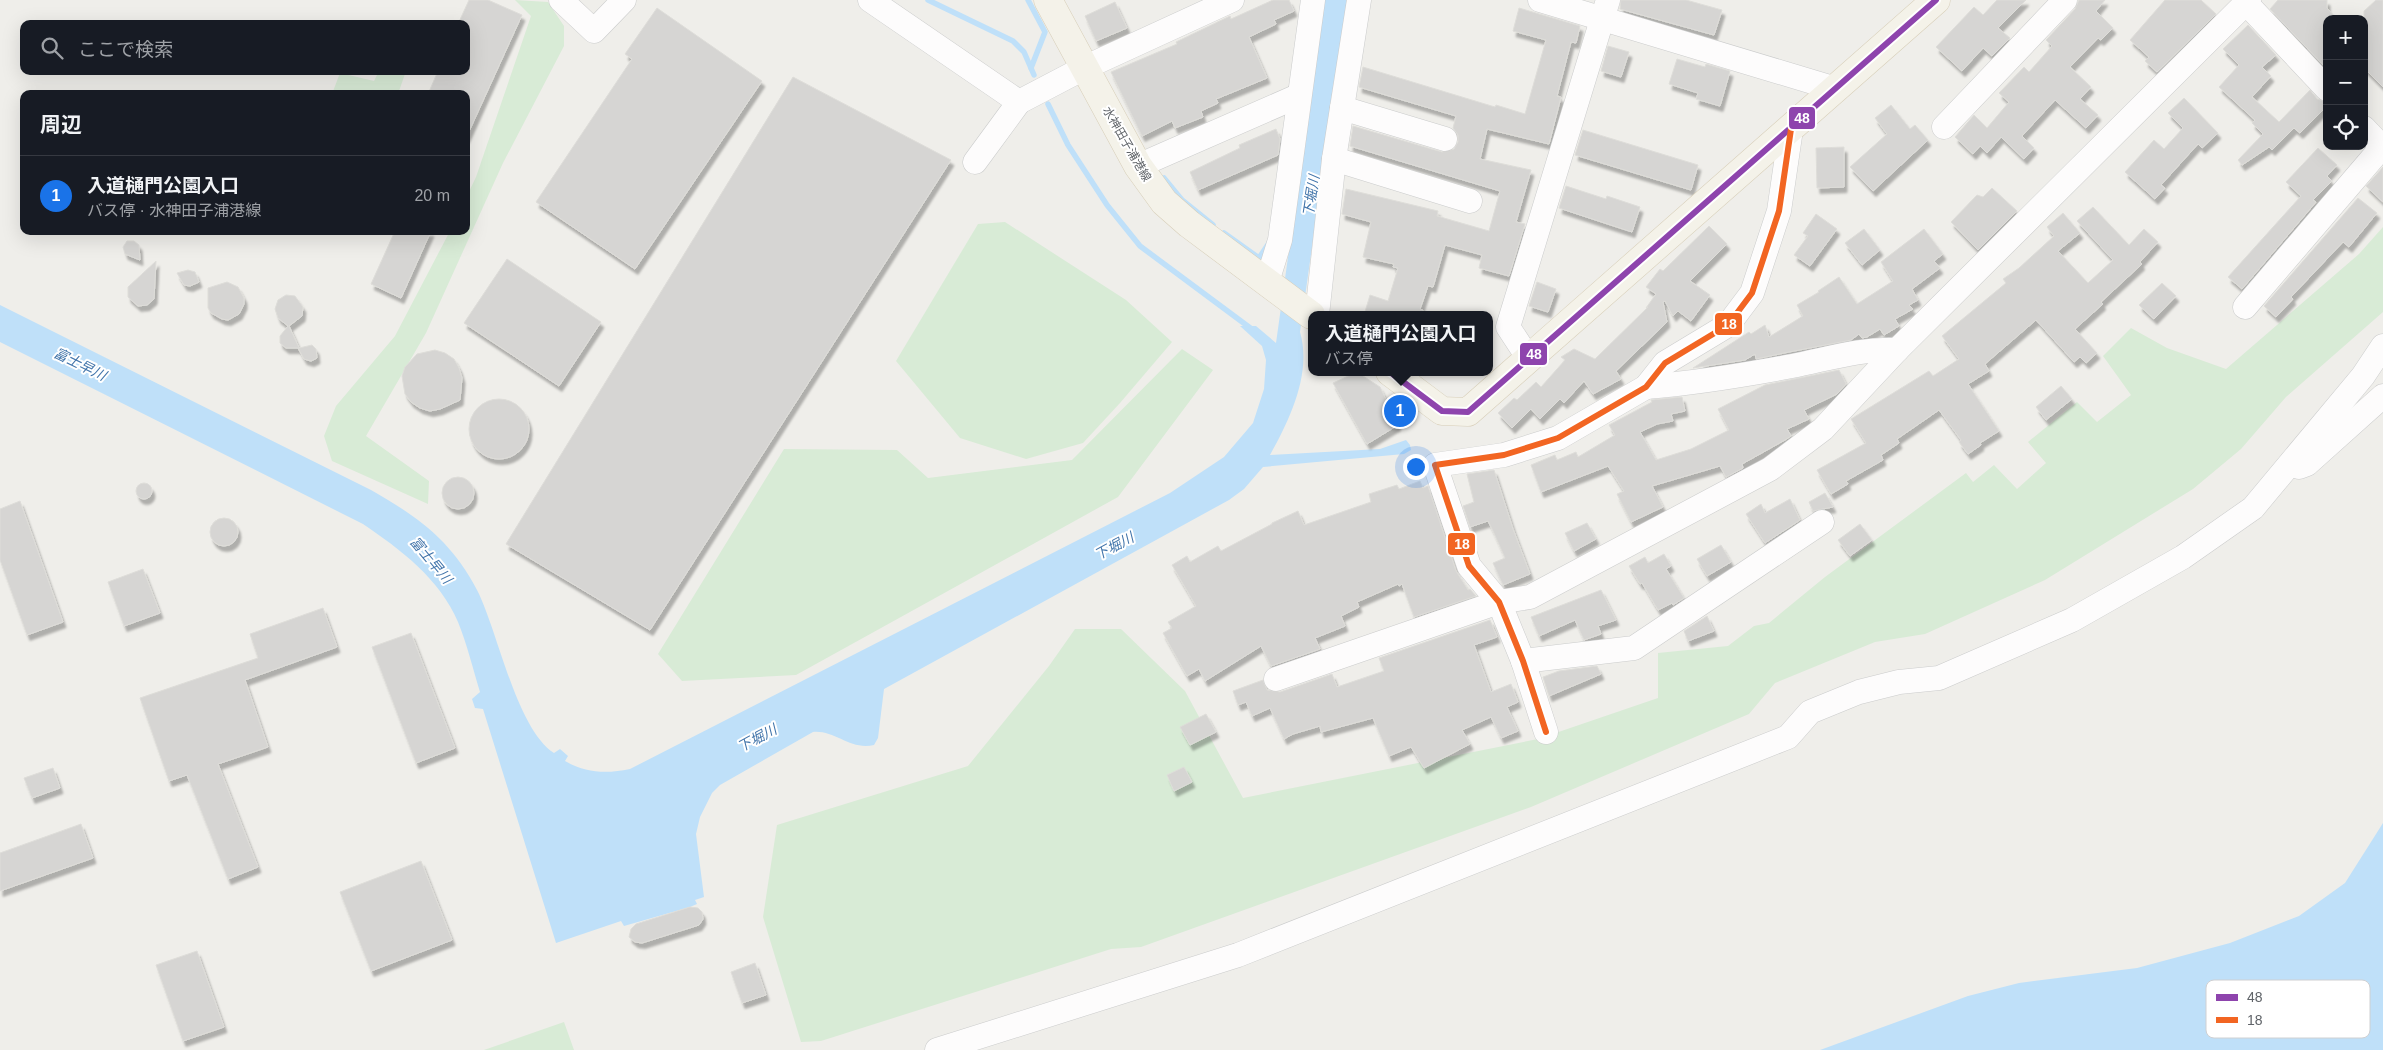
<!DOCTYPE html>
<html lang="ja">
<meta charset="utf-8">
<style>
body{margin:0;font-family:Arial,"Noto Sans JP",sans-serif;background:#20242c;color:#f1f3f6}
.controls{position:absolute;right:15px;top:15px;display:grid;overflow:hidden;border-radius:10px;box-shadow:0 5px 20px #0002}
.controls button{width:45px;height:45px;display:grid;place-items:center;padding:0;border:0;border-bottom:1px solid #363941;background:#171b24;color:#f1f3f6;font:25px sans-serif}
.you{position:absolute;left:1415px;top:466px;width:18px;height:18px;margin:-12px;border:4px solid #fff;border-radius:50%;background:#1a73e8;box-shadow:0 0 0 8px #1a73e833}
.badge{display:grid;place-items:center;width:32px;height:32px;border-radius:50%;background:#1a73e8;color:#fff;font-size:16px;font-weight:700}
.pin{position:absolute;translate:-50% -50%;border:2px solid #fff;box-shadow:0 1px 5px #0006}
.popup{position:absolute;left:1308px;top:311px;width:185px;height:65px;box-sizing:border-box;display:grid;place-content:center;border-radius:10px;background:#171b24;filter:drop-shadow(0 1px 4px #0005);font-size:16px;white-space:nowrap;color:#9ea1a6}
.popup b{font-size:19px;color:#f1f3f6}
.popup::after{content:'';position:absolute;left:50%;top:100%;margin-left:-10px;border:10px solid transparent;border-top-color:#171b24}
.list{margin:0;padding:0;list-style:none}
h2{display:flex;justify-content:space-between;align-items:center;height:65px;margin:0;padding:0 20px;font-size:21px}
h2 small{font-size:16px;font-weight:400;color:#9ea1a6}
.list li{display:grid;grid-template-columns:32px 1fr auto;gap:15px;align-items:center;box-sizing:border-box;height:80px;padding:0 20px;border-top:1px solid #363941}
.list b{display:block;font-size:19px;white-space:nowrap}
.list p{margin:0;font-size:16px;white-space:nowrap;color:#9ea1a6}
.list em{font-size:16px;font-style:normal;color:#9ea1a6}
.icon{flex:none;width:28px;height:28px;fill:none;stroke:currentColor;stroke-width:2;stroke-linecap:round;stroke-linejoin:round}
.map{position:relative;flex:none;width:2383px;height:1050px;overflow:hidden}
.search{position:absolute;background:#171b24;box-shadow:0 5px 20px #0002;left:20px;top:20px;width:450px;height:55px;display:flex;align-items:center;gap:12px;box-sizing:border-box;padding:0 18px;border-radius:10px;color:#9ea1a6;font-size:19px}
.panel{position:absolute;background:#171b24;box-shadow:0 5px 20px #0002;left:20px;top:90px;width:450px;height:145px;border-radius:10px}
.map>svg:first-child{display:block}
</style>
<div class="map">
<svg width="2383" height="1050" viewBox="0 0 2383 1050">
<defs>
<filter id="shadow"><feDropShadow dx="3" dy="5.5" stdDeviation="1" flood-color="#0004"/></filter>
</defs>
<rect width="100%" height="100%" fill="#efeeea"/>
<g fill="#d8ebd6">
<polygon points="515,0 548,2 564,26 564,46 503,163 426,333 366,436 429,481 428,504 332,461 324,436 336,406 395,336 450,231 466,231 466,198 476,177 531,16"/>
<polygon points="379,71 406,71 398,94 332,94 340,73 374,81"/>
<polygon points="1005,222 1126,300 1172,342 1120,403 1083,443 1026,459 960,438 896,361 978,224"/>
<polygon points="2383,227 2383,312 2286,397 2241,449 2193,489 2045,580 1925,634 1875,642 1775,683 1749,714 1531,807 1141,947 1111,949 821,1041 801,1042 763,917 777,825 968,766 1049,666 1075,629 1121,629 1185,691 1243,798 1538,739 1658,698 1658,653 1728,646 1754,626 1769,623 1825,577 1966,473 1973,482 1994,465 2017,489 2046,463 2028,442 2077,402 2097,422 2131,395 2103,356 2131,328 2167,348 2226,369 2359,254"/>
<polygon points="1182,349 1213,370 1118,497 796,675 682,681 658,654 784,449 897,450 928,478 1072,460"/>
<polygon points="564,1022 574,1050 484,1050"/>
</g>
<g fill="#bfe0f9">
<path d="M 1324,0 L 1347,0 L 1300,332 C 1312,373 1290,419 1270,455 L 1380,449 L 1406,440 L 1410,445 L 1411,450 L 1404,454 L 1263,467 L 1244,489 L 1229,500 L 884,689 L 878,738 L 874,745 C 851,751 835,730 813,732 L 720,785 L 712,793 L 700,817 L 696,834 L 704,897 L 695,900 L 697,904 L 690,907 L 624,926 L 621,921 L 556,943 L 483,709 L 475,708 L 472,699 L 480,692 C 473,669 467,644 458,622 C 440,579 400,549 363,524 L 0,342 L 0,305 L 371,490 C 417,516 452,541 477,590 C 498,631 516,728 554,753 L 560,749 L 568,756 L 565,761 C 586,773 606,774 630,769 L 1170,493 L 1224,457 L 1253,423 L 1264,389 L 1266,360 L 1262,346 L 1240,326 L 1256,326 L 1276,343 Z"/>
<polygon points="2383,823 2383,1050 1820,1050 1968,996 2019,983 2137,968 2230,943 2299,916 2345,883"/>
</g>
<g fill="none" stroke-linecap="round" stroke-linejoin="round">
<g stroke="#bfe0f9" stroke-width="5.5">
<polyline points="928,0 1013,41 1024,52 1034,75"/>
<polyline points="1028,0 1045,32 1031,68"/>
<polyline points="1048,104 1068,145 1107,205 1140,246 1253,330"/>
<polyline points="1164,178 1182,200 1213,225"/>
<polyline points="1224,233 1259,258 1269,243"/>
</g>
</g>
<g fill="#d6d5d3" stroke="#deddd9" filter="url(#shadow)">
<polygon points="469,0 488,0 522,15 466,138 466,94 428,94 438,71 466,71 466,24 458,24"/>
<polygon points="1273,0 1289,0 1294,11 1274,20 1276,24 1249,37 1267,78 1216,99 1218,103 1201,111 1203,117 1175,128 1172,121 1142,136 1111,72 1177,44 1176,42 1230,16 1231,19"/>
<polygon points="1621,0 1686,0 1722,10 1714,35 1620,9"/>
<polygon points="1997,0 2026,0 1998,28 2010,38 1992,56 1983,48 1962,71 1936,47 1974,7 1983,15"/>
<polygon points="2079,0 2105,0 2096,11 2113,28 2101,40 2098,38 2070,67 2091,87 2080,99 2098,115 2086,128 2055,100 2022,136 2034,148 2024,159 2001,137 1987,153 1980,146 1973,154 1955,137 1974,115 1987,128 2009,102 1999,93 2024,67 2029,72 2052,46 2046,40 2075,9"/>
<polygon points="2165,0 2201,0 2216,14 2157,72 2145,61 2149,57 2130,40"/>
<polygon points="2278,0 2327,0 2327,8 2337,19 2327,19 2327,69 2270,9"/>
<polygon points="2376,0 2383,0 2383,87 2364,68 2364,11"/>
<polygon points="1115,2 1127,28 1096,41 1085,16"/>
<polygon points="657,8 762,81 635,269 536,202 632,59 625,54"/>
<polygon points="1519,8 1580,26 1576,43 1571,42 1557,96 1561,97 1549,144 1487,129 1480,159 1531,170 1516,222 1525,224 1509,276 1479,268 1482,255 1445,245 1433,287 1428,286 1420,309 1423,310 1422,315 1364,315 1370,295 1388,301 1398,268 1393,267 1394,264 1363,257 1371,222 1342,214 1346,189 1438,211 1437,216 1489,231 1500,191 1350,146 1353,126 1442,152 1454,149 1458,142 1458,135 1453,128 1456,116 1359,87 1363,67 1495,107 1496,105 1525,114 1546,40 1513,31"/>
<polygon points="2248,25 2276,55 2262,67 2271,76 2252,97 2279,122 2310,90 2317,99 2326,102 2327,106 2300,133 2294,128 2272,150 2269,147 2242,165 2238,160 2263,134 2252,123 2255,120 2219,87 2239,65 2223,49"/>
<polygon points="1608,46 1629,52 1621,77 1601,71"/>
<polygon points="1677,59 1705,67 1706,64 1730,71 1720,106 1696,99 1698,93 1669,84"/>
<polygon points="793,77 951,160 650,630 506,544"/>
<polygon points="2184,98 2218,133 2202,148 2198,144 2161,185 2165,188 2155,199 2125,172 2154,140 2164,149 2183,128 2168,113"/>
<polygon points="1891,105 1910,129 1915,125 1928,140 1873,191 1850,167 1887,134 1875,118"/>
<polygon points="1276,129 1280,139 1278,155 1198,190 1190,172 1240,148 1239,145"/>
<polygon points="1583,130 1698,165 1691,190 1575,155"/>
<polygon points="1844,147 1844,187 1817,188 1816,148"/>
<polygon points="2318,148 2337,165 2327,176 2332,181 2313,200 2316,202 2242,289 2228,277 2301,196 2286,182"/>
<polygon points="2383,167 2383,202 2366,186"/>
<polygon points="1566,186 1606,199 1607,196 1640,207 1632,232 1559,208"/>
<polygon points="1992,188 2017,211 1978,250 1951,222 1977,195 1983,197"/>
<polygon points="2358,198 2377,213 2349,247 2343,242 2291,297 2293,299 2276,317 2264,306"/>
<polygon points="2093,207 2129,245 2144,229 2158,242 2140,262 2142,264 2101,302 2103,304 2075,329 2097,353 2086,363 2080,357 2074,362 2036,320 1985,364 1989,371 1968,384 1999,431 1980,443 1981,445 1968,454 1959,442 1961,440 1939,410 1897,439 1899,443 1881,455 1883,460 1846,481 1848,484 1831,494 1817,470 1866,443 1851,419 1929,371 1933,376 1959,359 1942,336 2006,283 2003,279 2019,268 2054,236 2047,227 2063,213 2080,233 2058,251 2088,283 2113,260 2077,221"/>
<polygon points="1816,214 1837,229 1810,266 1794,255 1808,236 1803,233"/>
<polygon points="1709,226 1727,244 1690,281 1710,295 1691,321 1678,311 1673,316 1665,301 1663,302 1667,322 1616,371 1621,379 1593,394 1584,381 1564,403 1560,399 1540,419 1531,409 1512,428 1498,413 1514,398 1517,400 1536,382 1541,387 1565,360 1561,357 1574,349 1595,359 1648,307 1646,308 1656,294 1646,287 1660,269 1663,271"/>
<polygon points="1864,229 1880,250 1862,265 1845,243"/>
<polygon points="1924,229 1943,254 1934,261 1940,268 1912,289 1918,300 1909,305 1913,309 1895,319 1899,326 1884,335 1880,329 1867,337 1862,338 1859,334 1851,340 1789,352 1756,359 1755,354 1745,360 1693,368 1749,332 1751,334 1765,325 1769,337 1803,316 1797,305 1819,292 1818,291 1839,277 1857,304 1893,281 1881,262"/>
<polygon points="395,231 431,231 401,298 371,284"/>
<polygon points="127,241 134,241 139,245 140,260 125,254 123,247"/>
<polygon points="507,259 601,322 559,386 464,323"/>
<polygon points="156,261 154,299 147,305 138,306 128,297 128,287"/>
<polygon points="188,270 195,272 199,282 190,286 184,285 177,273"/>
<polygon points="227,282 238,287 244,298 244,304 239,314 228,320 222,319 211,313 208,308 208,288"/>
<polygon points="1537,282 1556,289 1548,312 1529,306"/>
<polygon points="2162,283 2176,296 2154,319 2139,305"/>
<polygon points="286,295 295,296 303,307 302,316 289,326 299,348 312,345 316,349 317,358 311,361 304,359 298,348 286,348 280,343 280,336 288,326 278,318 275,309 278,300"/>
<polygon points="435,350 445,353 454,359 459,368 462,378 460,400 440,409 430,411 420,408 411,402 405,394 402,376 405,367 417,354"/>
<polygon points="1839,370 1846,384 1837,394 1804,410 1809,419 1787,429 1791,436 1785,440 1742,464 1743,468 1726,477 1720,466 1652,486 1663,507 1631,522 1617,494 1624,491 1608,466 1541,492 1531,465 1555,455 1557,460 1576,452 1578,457 1615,435 1609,425 1652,402 1651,400 1682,397 1685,411 1671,414 1673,421 1657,424 1640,432 1656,460 1691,449 1729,430 1718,409 1765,385"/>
<polygon points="1357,372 1380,387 1398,425 1367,444 1333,383"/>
<polygon points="2061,386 2072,399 2046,420 2036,407"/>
<circle cx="499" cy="429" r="30"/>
<polygon points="1494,470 1513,529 1530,574 1503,585 1493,563 1505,558 1493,531 1488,521 1470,527 1463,506 1474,502 1467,474"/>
<circle cx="458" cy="493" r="16"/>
<polygon points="1420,481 1423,488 1428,486 1456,571 1468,590 1470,589 1476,596 1414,617 1402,584 1399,586 1398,584 1357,602 1359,607 1341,616 1345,626 1315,638 1320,649 1271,666 1261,646 1205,681 1199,669 1187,676 1163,633 1172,628 1168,622 1196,606 1172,565 1187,556 1190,562 1218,546 1221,551 1272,524 1272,523 1298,511 1304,525 1371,502 1369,494 1397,485 1399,489"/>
<circle cx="144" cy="491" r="8"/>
<polygon points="1825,493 1833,507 1813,511 1809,502"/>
<polygon points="1790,499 1800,520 1765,543 1746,514 1761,504 1765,513"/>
<polygon points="20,501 63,622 27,635 0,560 0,509"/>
<circle cx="224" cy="532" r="14"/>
<polygon points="1587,523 1596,539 1574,551 1565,533"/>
<polygon points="1860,524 1872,540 1850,556 1838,540"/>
<polygon points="1721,545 1731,562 1707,576 1697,559"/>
<polygon points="1664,554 1671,566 1666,569 1684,598 1673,605 1672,603 1658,610 1642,583 1640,584 1629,566 1645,557 1648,563"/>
<polygon points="143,569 160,613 124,626 108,582"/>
<polygon points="1601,590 1616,620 1598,626 1601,634 1584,640 1575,620 1539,636 1531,617"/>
<polygon points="323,608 337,647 245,680 268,747 218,764 258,867 228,879 187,775 169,781 140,698 258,658 250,634"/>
<polygon points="1707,616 1714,631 1688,641 1684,631"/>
<polygon points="1490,620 1497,637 1474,645 1491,692 1511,684 1518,702 1507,707 1518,731 1501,738 1491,717 1462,730 1470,744 1424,768 1411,747 1389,756 1373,718 1321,732 1320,726 1293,734 1284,739 1270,708 1252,716 1246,702 1238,705 1233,691 1263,680 1267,690 1280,692 1332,674 1337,687 1384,671 1379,658"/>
<polygon points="411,633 455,748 416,763 372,647"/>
<polygon points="1597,666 1601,674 1549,696 1543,677 1559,671"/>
<polygon points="1206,714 1216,732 1190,745 1180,727"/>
<polygon points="1184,767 1192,782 1174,791 1167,775"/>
<polygon points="53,768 60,788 32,798 24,778"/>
<polygon points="81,824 93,858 0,891 0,853"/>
<polygon points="421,861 452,940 371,971 340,892"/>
<polygon points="690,907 698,908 702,912 703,919 699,925 642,943 635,942 629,937 631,929 636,924"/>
<polygon points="197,951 224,1027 183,1041 156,965"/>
<polygon points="755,963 766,995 742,1003 731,972"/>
</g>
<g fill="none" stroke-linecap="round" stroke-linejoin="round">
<g stroke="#cbcccc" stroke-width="25">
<g id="minor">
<polyline points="561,0 594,31 624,0"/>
<polyline points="870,0 1019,102 1084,68 1232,0"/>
<polyline points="1540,0 1836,89"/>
<polyline points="2246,3 2327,89"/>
<polyline points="1342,108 1445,139"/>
<polyline points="1944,127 2065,0"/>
<polyline points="1334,159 1470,201"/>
<polyline points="975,162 1019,102"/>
<polyline points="1138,166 1298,96"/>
<polyline points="1267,282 1280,240 1313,0"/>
<polyline points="2245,307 2382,147 2364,128"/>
<polyline points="1317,315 1334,159 1359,0"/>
<polyline points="1529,359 1508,327 1608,0"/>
<path d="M 1646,387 C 1695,383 1744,375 1792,366 C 1828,359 1861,348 1897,350"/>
<polyline points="2299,467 2307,464 2383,396"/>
<polyline points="1523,661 1634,648 1822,522"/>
<polyline points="1276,679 1499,602 1530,597 1770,469 1823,429 1897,350 2249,0"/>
<polyline points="1546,732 1523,661 1499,602 1469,566 1435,465 1504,455 1558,438 1646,387 1665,363 1728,325 1752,293 1779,211 1791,129"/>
<polyline points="937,1050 1238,955 1788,737 1810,712 1859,692 1899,682 1939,678 2072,620 2183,557 2253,508 2363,376 2383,346"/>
</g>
</g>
<g stroke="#d7ceb8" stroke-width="29">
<g id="major">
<polyline points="1048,0 1138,166 1164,202 1189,224 1311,315"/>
<polyline points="1390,372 1442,411 1468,412 1936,0"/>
</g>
</g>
<use href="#minor" stroke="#fdfcfc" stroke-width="24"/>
<use href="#major" stroke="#f4f2e9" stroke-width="28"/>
<g stroke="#fff" stroke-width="10">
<polyline id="bus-1" points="1390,372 1442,411 1468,412 1936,0"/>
</g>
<g stroke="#fff" stroke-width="10">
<polyline id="bus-2" points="1546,732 1523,661 1499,602 1469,566 1435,465 1504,455 1558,438 1646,387 1665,363 1728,325 1752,293 1779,211 1791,129"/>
</g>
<use href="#bus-1" stroke="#8e44ad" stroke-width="6"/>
<use href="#bus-2" stroke="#f26522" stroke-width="6"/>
</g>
<g text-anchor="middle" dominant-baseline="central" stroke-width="4" stroke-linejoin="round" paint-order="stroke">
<g font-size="12" fill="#5f6368" stroke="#fff">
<text transform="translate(1127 144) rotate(60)">水神田子浦港線</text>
</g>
<g font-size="14" font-style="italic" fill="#4174aa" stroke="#fff">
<text transform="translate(1311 196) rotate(-81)">下堀川</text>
<text transform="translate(80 364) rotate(26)">富士早川</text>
<text transform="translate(1114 546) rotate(-28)">下堀川</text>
<text transform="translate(431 560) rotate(50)">富士早川</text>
<text transform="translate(757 738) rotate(-28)">下堀川</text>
</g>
</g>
<rect x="2206" y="980" width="164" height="58" rx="8" fill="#fff" stroke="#cfd0d2" stroke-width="1"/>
<rect x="2216" y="994" width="22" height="7" fill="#8e44ad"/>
<rect x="2216" y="1017" width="22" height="6" fill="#f26522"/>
<g font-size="14" fill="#5f6368">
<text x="2247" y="1002">48</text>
<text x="2247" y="1025">18</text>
</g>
<g stroke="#fff" stroke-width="2">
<rect x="1788" y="106" width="28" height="24" rx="5" fill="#8e44ad"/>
<rect x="1714" y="312" width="29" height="24" rx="5" fill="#f26522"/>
<rect x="1519" y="342" width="29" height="24" rx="5" fill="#8e44ad"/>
<rect x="1447" y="532" width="29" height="24" rx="5" fill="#f26522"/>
</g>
<g font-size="14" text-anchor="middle" font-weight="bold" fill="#fff">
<text x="1802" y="123">48</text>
<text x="1729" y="329">18</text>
<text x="1534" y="359">48</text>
<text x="1462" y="549">18</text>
</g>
</svg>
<div class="controls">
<button>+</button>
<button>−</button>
<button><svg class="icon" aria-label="locate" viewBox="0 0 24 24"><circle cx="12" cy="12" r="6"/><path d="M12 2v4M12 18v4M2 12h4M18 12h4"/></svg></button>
</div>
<div class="you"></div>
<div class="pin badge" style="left:1400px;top:411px">1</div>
<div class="popup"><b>入道樋門公園入口</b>バス停</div>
<div class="search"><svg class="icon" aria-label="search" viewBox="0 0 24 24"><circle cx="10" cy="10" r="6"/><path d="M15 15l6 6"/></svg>ここで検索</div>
<section class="panel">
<h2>周辺<small></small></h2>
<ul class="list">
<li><span class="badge">1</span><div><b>入道樋門公園入口</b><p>バス停 · 水神田子浦港線</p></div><em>20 m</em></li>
</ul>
</section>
</div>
